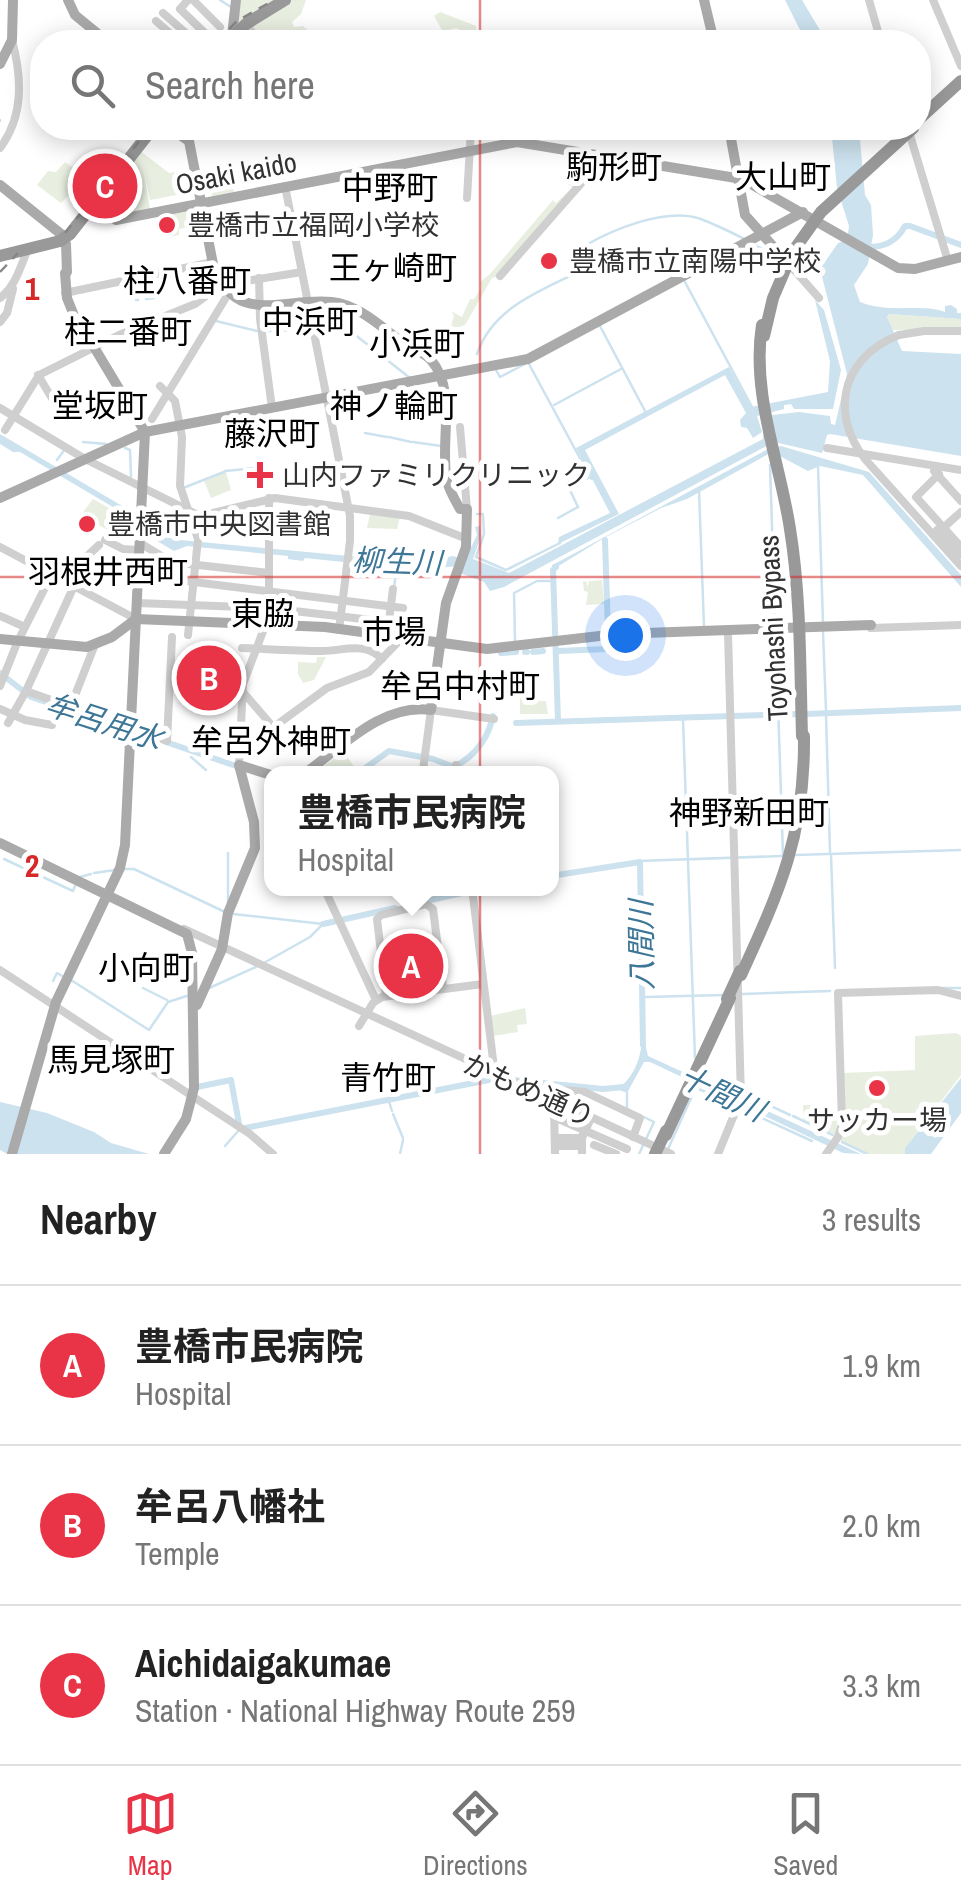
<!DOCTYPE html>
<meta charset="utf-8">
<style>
body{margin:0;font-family:"Archivo Narrow","Noto Sans JP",sans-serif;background:#f6f6f6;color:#222}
.you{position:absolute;left:625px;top:635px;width:35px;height:35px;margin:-25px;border:8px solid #fff;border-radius:50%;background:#1a73e8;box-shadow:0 0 0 15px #1a73e833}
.badge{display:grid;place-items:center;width:65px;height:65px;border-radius:50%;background:#e83446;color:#fff;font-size:32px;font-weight:700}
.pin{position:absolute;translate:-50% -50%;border:5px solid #fff;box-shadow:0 2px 10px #0006}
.popup{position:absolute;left:264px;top:766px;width:295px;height:130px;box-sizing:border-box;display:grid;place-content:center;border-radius:20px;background:#fff;filter:drop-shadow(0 2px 8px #0005);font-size:32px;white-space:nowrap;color:#767676}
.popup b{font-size:38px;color:#222}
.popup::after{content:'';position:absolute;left:50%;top:100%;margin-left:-20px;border:20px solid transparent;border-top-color:#fff}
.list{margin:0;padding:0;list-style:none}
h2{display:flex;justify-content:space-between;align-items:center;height:130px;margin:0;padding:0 40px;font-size:42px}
h2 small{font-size:32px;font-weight:400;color:#767676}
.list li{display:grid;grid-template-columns:65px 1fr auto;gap:30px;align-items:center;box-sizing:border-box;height:160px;padding:0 40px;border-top:2px solid #e0e0e0}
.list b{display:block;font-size:38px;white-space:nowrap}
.list p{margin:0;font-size:32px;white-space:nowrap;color:#767676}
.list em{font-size:32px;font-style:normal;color:#767676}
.icon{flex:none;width:55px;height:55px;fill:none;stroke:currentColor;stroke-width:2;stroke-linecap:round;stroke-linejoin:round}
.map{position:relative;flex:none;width:961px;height:1154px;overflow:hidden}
.search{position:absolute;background:#fff;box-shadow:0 5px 25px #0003;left:30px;right:30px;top:30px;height:110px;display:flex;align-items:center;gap:25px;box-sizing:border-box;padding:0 35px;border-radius:40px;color:#767676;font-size:38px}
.sheet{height:610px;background:#fff}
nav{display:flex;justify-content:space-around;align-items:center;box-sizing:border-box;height:140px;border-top:2px solid #e0e0e0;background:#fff;font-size:28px;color:#767676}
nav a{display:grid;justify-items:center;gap:5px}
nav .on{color:#e83446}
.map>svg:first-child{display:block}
</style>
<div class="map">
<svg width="961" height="1154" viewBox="0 0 961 1154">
<rect width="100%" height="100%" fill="#fff"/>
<g fill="#e8eee0">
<polygon points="238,0 306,0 301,14 292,22 294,27 303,26 311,33 301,42 261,42 246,22 234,32"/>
<polygon points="440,12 476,26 477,35 472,36 456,28 443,32 434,16"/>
<polygon points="139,150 169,173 187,170 189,178 179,180 182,194 150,200 143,165 150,210 133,213 127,182 119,176"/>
<polygon points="561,153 574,156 587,167 594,166 498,276 492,278 465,325 457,328 451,326 454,315 451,311 462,317 470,299 474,299 481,288 480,282 490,274 553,200 556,203 573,187 564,182 569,173 579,169"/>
<polygon points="65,162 84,176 79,184 86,179 93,188 90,189 83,182 82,192 86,188 85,185 88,187 82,194 75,189 61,203 37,185 48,171 56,172"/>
<polygon points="230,166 234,192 212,196 208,176 216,168"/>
<polygon points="190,209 194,226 179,229 179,235 170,237 161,221 168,213"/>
<polygon points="889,314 961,319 961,329 892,330 887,317"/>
<polygon points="226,472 231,490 211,498 204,481"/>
<polygon points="93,499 128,519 111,532 81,515"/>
<polygon points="370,514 400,517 397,529 367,528"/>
<polygon points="602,580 604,604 586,605 588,592 584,591 583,581 587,582 587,588 589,581"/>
<polygon points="206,655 221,668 217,669 210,664 207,667 217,672 209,675 212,682 221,679 219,685 228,681 231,685 229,695 214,699 187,681"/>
<polygon points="317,657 326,657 314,680 303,683 298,674 298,662 316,663"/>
<polygon points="537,690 538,701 546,701 548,714 520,714 520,692"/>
<polygon points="344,752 357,771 330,773 324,766"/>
<polygon points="525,1008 527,1024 517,1025 518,1032 493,1036 490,1016"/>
<polygon points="956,1033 961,1036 961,1075 906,1147 905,1154 869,1154 841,1142 843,1073 915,1070 915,1036"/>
<polygon points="803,1105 815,1105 815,1116 838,1116 835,1134 804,1120"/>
</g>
<g fill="#cce2ee">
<polygon points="785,0 802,0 827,42 806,42"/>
<path d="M 831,128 L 859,128 L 865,195 L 871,205 L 873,235 L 868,264 L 854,285 L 860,302 C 889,314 922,303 945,312 L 945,306 L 951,305 L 957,309 L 957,313 L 961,313 L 961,319 L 889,314 L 887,317 L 902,351 L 961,354 L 961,456 L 830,434 L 827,435 L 822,453 L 774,442 L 504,587 L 490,591 L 484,582 L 460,573 L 457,566 L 421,570 L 305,558 L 303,561 L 288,559 L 288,556 L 187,546 L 174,551 L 152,538 L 150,529 L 20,452 L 13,452 L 0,444 L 0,434 L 180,540 L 423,563 L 453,556 L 465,560 L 477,535 L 475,527 L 480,526 L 481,536 L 473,559 L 509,573 L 763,439 L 764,416 L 799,412 L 830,416 L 831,424 L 835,425 L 847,374 L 820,269 L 838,243 L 847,240 L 849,226 L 837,188 Z"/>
<polygon points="815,300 824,310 841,370 833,409 794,409 791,404 784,405 784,409 757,416 762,432 753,438 747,428 741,427 740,420 746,413 725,375 585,450 619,514 558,544 559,537 610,513 576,448 729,367 751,407 828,392 830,361"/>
<polygon points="781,446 869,472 961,575 961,587 863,475 820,466 808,471 772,452 687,499 661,508 604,538 552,570 552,565 562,560 768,449"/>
<path d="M 642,1039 L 644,1039 L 648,1056 L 861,1154 L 843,1153 L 650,1062 L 644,1062 L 627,1093 L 617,1089 C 633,1079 641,1059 642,1039 Z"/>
<polygon points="961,1078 961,1113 931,1154 905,1154 905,1148"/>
<polygon points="0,1102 47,1113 94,1132 111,1143 149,1154 7,1154 0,1150"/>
</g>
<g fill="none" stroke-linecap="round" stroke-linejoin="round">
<g stroke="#cce2ee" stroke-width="2.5">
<polyline points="220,0 231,7"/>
<polyline points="261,34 268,42"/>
<polyline points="0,121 0,120"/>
<polyline points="753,244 777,257"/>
<polyline points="685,282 752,407"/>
<polyline points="146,299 154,298"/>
<polyline points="136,300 138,300"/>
<polyline points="216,321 257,331"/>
<polyline points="600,326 645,411"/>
<polyline points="265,331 349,330 410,378"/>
<path d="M 477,354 C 494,303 550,288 592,265 L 586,245 C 614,229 661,210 694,217 C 704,219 735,234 746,240"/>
<polyline points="529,364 589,475"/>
<polyline points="496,370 500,377 525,364"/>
<polyline points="554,405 621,369"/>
<polyline points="365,433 387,437"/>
<polyline points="389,437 411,442"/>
<polyline points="83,442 106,444"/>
<polyline points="413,442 441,446"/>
<polyline points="125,448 130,450 131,477"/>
<polyline points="57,460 65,449"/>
<polyline points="770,465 775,618"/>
<polyline points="818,466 823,623"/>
<polyline points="225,471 256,468 266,462"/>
<polyline points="183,488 224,472"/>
<polyline points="699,490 704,627"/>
<polyline points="578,507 569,488 590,477 592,479"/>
<polyline points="477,514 483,514 484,534 476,557 506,570 560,543"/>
<polyline points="558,518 578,507"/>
<polyline points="394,587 396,574"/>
<polyline points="823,632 826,710"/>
<polyline points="515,640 514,593 537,581 553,581"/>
<polyline points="776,644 783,855"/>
<polyline points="826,715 830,852"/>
<polyline points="683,720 695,1058"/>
<polyline points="191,757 206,770"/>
<polyline points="228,853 228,902"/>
<polyline points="795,855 961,850"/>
<polyline points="831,855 835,968"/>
<polyline points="4,859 73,891 75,886"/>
<polyline points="638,861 782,856"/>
<polyline points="123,869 134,869 225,912"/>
<polyline points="94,873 115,870"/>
<polyline points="80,877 91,874"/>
<polyline points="233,914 323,924"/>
<polyline points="262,964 310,937 322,925"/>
<polyline points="71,980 149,1030 168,1002 190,995"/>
<polyline points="53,981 57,973 62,976"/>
<polyline points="143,988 167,1000"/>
<polyline points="942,988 961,988"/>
<polyline points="207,989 256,967"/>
<polyline points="743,994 830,991"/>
<polyline points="646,997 724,995"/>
<polyline points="642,998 644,997"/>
<polyline points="700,1078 739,1096"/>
<polyline points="699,1089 734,1105"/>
<polyline points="627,1093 627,1109"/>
<polyline points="745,1094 790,1115"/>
<polyline points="388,1098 392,1111"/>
<polyline points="742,1109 812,1141"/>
<polyline points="393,1114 403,1138"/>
<polyline points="793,1116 833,1135"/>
<polyline points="842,1142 867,1154"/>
<polyline points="225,1146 239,1130"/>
<polyline points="668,1149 696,1087"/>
<polyline points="400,1154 403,1140"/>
<polyline points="639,1154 654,1122 644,1117"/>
</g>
<g stroke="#cce2ee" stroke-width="6">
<path d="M 299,42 C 320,29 337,32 359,42"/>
<polyline points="798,128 818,128"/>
<path d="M 864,247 C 882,248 896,243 905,226 L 910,226 L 961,245"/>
<polyline points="605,540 608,633"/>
<polyline points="556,567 553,570 558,721"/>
<polyline points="557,651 608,649"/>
<polyline points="525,652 527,652"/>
<polyline points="533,652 543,651"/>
<polyline points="501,653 516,652"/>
<polyline points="0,673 31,697 64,708"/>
<polyline points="806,714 961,708"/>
<polyline points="516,723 798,714"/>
<polyline points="166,742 239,767"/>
<path d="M 357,774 L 389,751 L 433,759 L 454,767 C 475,756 488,739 493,716"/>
<polyline points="551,876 640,862 643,1045"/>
<polyline points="422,902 484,888"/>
<polyline points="323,924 395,908"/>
<polyline points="513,1080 603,1089 624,1087"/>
<polyline points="197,1087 231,1080 240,1129 494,1079"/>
</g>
<g stroke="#cfcfcf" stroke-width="8">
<polyline points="188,0 180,9 210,38"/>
<polyline points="193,0 220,27"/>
<polyline points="869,0 881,42"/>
<polyline points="933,0 961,66"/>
<polyline points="163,13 196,42"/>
<polyline points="156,21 180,42"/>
<polyline points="246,24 259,42"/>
<polyline points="305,42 320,35 353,42"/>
<polyline points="909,132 948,261"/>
<path d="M 0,148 C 24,116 22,78 12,40"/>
<polyline points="285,186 350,516 350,541 339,630"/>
<polyline points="467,198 471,129"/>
<polyline points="789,264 819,298"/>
<polyline points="500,276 605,156"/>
<polyline points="259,278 260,319 272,408"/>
<polyline points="65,293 213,262"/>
<path d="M 0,298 C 16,286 20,267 28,249"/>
<polyline points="0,322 7,313 13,289"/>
<polyline points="899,335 924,331 961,331"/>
<polyline points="38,375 53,400"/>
<polyline points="160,386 175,401 182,437 180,486 198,539 188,635"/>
<polyline points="0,408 85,459 200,516 275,498 409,516 467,539"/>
<polyline points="152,419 230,291"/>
<polyline points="460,427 467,509"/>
<polyline points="5,430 39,375 119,335 195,304 221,285 302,272"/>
<polyline points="827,448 961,470"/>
<polyline points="873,468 961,566"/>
<polyline points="934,471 961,501"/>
<polyline points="939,474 916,497 961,547"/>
<polyline points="943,528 961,512"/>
<polyline points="937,530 961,555"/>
<polyline points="105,540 123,549 138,550"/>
<polyline points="140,543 171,562 269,573"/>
<polyline points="0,547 136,619"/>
<polyline points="138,575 403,608"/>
<polyline points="59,578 67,575 99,545"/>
<polyline points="137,603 268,608 389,622"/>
<polyline points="0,616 25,627"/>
<polyline points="871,628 961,625"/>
<polyline points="387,636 393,589"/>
<path d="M 242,648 C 268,649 295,651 322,651 C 343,651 364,641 382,659"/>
<polyline points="0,686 17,643 52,574"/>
<polyline points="26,691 167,741 172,637"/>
<polyline points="242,691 274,728"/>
<polyline points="70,708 94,647"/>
<polyline points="0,709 25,720 52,725"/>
<polyline points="8,723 26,691 74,586"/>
<polyline points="240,743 252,743 327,688 369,672 404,636 407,628"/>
<polyline points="239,765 243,684 265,626 269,593 269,498"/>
<polyline points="456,765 457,774"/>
<polyline points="423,770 431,710 494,719"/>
<polyline points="324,888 376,1000"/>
<polyline points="472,888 495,1076"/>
<polyline points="184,929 671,1154"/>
<polyline points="0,970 250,1134 273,1154"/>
<polyline points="386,995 377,919 381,915 426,904 433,909 443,987"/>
<polyline points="359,1026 373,1003 382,997 483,984"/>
<polyline points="554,1117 627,1149"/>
<polyline points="555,1138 582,1138"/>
<polyline points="582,1138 591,1118 582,1136 582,1154"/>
<polyline points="594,1145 616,1154"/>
<polyline points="555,1146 582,1146"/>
<polyline points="555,1154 554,1108 563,1090 585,1092 640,1118 633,1137"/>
<polyline points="718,1154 741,1098 728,633"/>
<polyline points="826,1154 838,1137 842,1123 838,993 938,990 961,996"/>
</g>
<g stroke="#aaa" stroke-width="10">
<polyline points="68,0 75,15 108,42"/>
<polyline points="704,0 714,42"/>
<polyline points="232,36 236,0"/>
<polyline points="0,64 12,40 13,0"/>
<path d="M 170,128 L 189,141 L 213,264 C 235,328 283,297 332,302 C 360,305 383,329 405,344 C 413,350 424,352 431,360 C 458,391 439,444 447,481 C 449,490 455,500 460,509 L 467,509 L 466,547 L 446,603 L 431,710 C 382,703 342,747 304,774"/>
<polyline points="729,128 745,215 787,262"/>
<polyline points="0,185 61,234 66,244 67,272"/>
<polyline points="94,203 116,220 517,142 742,179 898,268 915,269 961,257"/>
<polyline points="0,498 145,432 528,359 803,212"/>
<polyline points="0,639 87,647 112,637 136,619 325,627 487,649 617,634 871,625"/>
<polyline points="0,843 187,934 192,953 194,1088 186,1119 164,1154"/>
<polyline points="197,1005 222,949 228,913 255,848 254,822 239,765 271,775"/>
<polyline points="12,1154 56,1002 120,868 125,845 145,432 79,322"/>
</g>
<g stroke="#999" stroke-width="12">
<polyline points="227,42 246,24 285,0"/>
<polyline points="918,120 961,81"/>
<polyline points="0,256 60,241 70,234 153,128"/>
<polyline points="764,336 773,298 791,256"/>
<path d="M 741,975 C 781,888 805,834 804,736"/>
<polyline points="666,1135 730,998"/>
</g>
<g stroke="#878787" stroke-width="2.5" stroke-dasharray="10 8" stroke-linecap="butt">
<polyline points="217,42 237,21 274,0"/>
<polyline points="65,233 150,128"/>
<polyline points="0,272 18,253"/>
</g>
<path stroke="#cfcfcf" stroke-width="8" d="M 873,468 C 828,422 837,359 899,335"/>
<polyline stroke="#aaa" stroke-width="10" points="65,273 67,298 77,323"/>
<g stroke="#999" stroke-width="12">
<polyline points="784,264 821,212 913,128"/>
<path d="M 762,325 C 751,394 780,462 790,529 C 801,597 800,667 802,736"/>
<polyline points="727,999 740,971"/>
<polyline points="655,1154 666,1131"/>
</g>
</g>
<path fill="none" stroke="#d62828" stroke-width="2.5" stroke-opacity="0.55" d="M 480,0 L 480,42M 480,128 L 480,1154M 0,577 L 961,577"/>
<g fill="#e83446" stroke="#fff" stroke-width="4">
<circle cx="167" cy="225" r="10"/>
<circle cx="549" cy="261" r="10"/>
<path d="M255 460h10v10h10v10h-10v10h-10v-10h-10v-10h10z"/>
<circle cx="87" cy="524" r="10"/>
<circle cx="877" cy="1088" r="10"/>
</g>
<g text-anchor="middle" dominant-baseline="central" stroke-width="10" stroke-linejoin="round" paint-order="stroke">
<g font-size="28" fill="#323232" stroke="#fff">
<text transform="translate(236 173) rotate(-11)">Osaki kaido</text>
<text transform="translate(773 628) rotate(-93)">Toyohashi Bypass</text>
<text transform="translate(529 1090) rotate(24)">かもめ通り</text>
</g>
<g font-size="28" fill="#323232" stroke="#fff" text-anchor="start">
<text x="187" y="225">豊橋市立福岡小学校</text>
<text x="569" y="261">豊橋市立南陽中学校</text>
<text x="282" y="475">山内ファミリクリニック</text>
<text x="107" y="524">豊橋市中央図書館</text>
<text x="877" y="1120" text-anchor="middle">サッカー場</text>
</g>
<g font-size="30" font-style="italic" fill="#3d7696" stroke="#fff">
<text transform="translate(397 561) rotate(2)">柳生川</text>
<text transform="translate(104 721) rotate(18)">牟呂用水</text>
<text transform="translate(641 945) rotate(-91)">八間川</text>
<text transform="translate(722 1093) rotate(25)">十間川</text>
</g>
<g font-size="32" fill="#000" stroke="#fff">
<text x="614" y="166">駒形町</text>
<text x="783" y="176">大山町</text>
<text x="390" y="187">中野町</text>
<text x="393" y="267">王ヶ崎町</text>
<text x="187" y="280">柱八番町</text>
<text x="310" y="321">中浜町</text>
<text x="128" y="331">柱二番町</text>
<text x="417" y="343">小浜町</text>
<text x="100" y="405">堂坂町</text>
<text x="394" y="405">神ノ輪町</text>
<text x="272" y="433">藤沢町</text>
<text x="108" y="571">羽根井西町</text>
<text x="263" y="613">東脇</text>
<text x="394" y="631">市場</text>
<text x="460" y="685">牟呂中村町</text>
<text x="271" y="740">牟呂外神町</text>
<text x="749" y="812">神野新田町</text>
<text x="146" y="967">小向町</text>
<text x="111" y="1059">馬見塚町</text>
<text x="388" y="1077">青竹町</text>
</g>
</g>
<g font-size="32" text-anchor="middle" font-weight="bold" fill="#d62828" stroke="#fff" stroke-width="10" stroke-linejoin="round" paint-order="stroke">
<text x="32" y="300">1</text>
<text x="32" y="877">2</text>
</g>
</svg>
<div class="you"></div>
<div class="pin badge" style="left:411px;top:966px">A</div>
<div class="popup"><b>豊橋市民病院</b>Hospital</div>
<div class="pin badge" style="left:209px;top:678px">B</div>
<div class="pin badge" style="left:105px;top:186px">C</div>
<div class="search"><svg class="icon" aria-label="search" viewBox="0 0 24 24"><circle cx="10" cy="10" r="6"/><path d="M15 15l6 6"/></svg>Search here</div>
</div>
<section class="sheet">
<h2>Nearby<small>3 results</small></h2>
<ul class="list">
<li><span class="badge">A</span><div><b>豊橋市民病院</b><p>Hospital</p></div><em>1.9 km</em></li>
<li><span class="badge">B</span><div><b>牟呂八幡社</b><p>Temple</p></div><em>2.0 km</em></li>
<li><span class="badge">C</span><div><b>Aichidaigakumae</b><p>Station · National Highway Route 259</p></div><em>3.3 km</em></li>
</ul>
</section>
<nav>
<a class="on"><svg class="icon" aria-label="map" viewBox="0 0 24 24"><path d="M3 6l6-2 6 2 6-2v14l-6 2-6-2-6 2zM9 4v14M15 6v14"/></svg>Map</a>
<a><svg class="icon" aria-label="directions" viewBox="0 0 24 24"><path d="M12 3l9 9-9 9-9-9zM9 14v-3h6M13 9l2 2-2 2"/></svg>Directions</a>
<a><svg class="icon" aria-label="saved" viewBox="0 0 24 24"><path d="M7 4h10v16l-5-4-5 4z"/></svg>Saved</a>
</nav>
